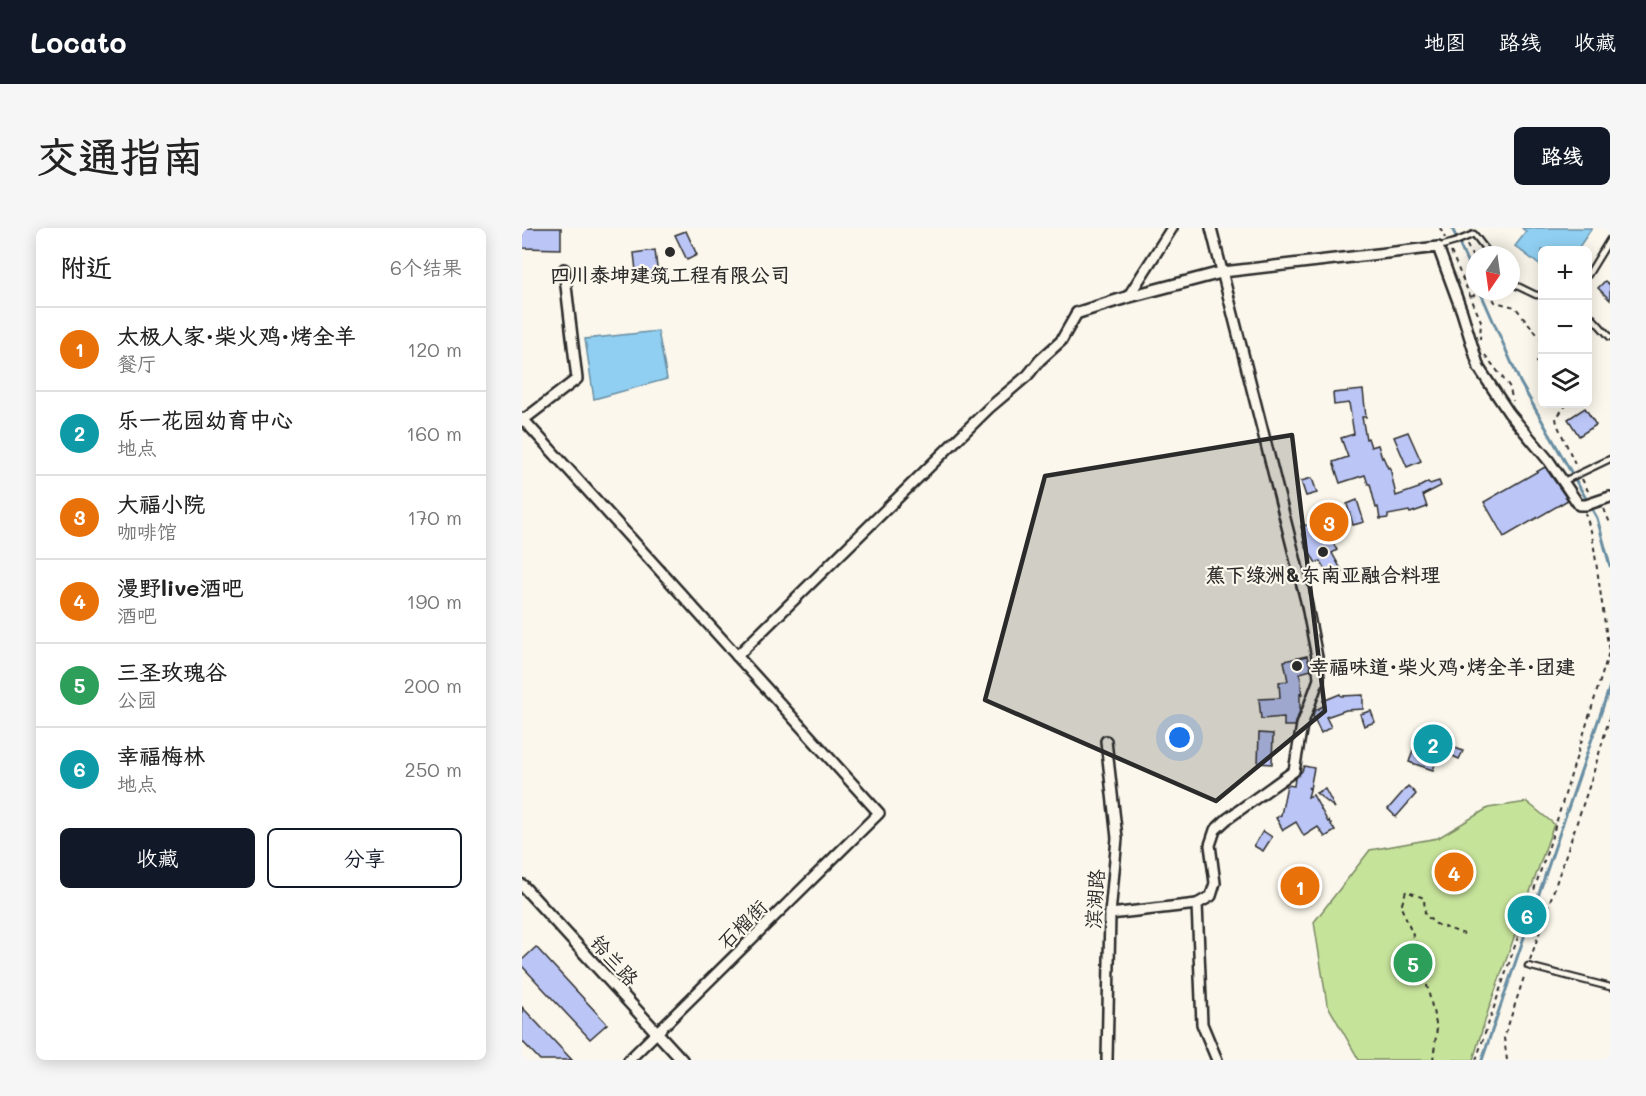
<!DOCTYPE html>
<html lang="zh">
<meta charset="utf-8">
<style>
body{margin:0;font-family:Mali,"LXGW WenKai TC",sans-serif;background:#f6f6f6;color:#222}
.controls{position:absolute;right:18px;top:18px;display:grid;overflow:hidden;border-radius:9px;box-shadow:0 3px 15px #0003}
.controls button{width:54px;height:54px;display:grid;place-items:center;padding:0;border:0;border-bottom:2px solid #e0e0e0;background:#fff;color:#222;font:30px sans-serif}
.compass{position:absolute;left:944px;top:18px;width:54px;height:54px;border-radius:50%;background:#fff;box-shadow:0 3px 15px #0003;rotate:193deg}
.you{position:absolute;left:658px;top:510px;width:21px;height:21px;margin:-15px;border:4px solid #fff;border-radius:50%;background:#1a73e8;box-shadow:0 0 0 9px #1a73e833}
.badge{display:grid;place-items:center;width:39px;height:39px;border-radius:50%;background:#111827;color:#fff;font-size:20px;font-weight:700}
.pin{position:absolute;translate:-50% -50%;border:3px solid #fff;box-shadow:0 2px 6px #0006}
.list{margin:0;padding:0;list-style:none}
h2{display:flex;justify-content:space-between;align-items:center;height:78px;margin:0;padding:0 24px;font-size:26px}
h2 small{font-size:20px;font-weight:400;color:#767676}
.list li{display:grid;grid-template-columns:39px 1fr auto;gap:18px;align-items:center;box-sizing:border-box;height:84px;padding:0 24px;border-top:2px solid #e0e0e0}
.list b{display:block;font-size:22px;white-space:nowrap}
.list p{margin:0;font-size:20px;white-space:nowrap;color:#767676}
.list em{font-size:20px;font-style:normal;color:#767676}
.actions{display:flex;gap:12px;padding:18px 24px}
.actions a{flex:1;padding:14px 0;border:2px solid #111827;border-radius:9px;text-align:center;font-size:21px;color:#111827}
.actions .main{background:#111827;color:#fff}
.icon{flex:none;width:33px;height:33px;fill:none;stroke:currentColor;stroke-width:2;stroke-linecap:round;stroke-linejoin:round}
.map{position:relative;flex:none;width:1088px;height:832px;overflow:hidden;border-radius:9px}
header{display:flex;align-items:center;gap:36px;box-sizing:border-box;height:84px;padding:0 30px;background:#111827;color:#fff}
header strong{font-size:28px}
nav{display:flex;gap:33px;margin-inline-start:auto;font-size:21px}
.intro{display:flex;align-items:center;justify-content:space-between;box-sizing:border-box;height:144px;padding:0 36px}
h1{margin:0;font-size:42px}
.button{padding:15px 27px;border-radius:9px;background:#111827;color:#fff;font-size:21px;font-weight:700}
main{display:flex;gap:36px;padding:0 36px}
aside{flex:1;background:#fff;border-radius:9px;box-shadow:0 3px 15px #0003}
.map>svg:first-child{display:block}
</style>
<header>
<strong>Locato</strong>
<nav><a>地图</a><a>路线</a><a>收藏</a></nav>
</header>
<div class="intro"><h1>交通指南</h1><a class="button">路线</a></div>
<main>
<aside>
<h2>附近<small>6个结果</small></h2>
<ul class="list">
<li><span class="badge" style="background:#e8710a">1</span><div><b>太极人家·柴火鸡·烤全羊</b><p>餐厅</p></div><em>120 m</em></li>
<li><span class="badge" style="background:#0f9aa8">2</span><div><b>乐一花园幼育中心</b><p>地点</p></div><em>160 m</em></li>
<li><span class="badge" style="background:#e8710a">3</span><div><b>大福小院</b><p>咖啡馆</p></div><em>170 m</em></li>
<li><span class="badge" style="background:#e8710a">4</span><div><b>漫野live酒吧</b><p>酒吧</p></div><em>190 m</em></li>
<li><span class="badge" style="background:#2e9e5b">5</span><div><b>三圣玫瑰谷</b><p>公园</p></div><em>200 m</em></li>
<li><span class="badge" style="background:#0f9aa8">6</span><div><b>幸福梅林</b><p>地点</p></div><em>250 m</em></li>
</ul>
<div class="actions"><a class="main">收藏</a><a>分享</a></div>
</aside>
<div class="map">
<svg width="1088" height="832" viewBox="0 0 1088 832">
<rect width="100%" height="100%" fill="#fbf7ec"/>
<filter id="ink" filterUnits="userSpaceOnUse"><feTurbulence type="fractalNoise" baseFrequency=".0167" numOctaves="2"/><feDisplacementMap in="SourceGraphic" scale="12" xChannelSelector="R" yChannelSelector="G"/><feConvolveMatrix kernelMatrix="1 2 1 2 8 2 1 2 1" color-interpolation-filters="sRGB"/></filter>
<g filter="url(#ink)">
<polygon fill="#c6e39a" stroke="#788762" stroke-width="1.5" points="1005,574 1032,596 966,783 951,832 837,832 805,776 792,694 848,622 916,610 966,580"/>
<g fill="#90cff1" stroke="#688da2" stroke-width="1.5">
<polygon points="1000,0 1070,0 1055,22 1020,22 1020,39 993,18 1004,4"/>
<polygon points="136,103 145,151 72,171 63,111"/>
</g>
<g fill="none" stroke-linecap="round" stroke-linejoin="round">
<g stroke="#688da2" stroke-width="3">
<polyline points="930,0 953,51"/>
<polyline points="958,63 998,154 1075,290 1088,338"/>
<polyline points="960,832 1088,458"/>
</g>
</g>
<g fill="#bbc6f7" stroke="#2b2b2b" stroke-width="1.5">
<polygon points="0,0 39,0 39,21 0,20"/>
<polygon points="164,3 175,27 165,32 153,7"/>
<polygon points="133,22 136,49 115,52 112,25"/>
<polygon points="1083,53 1088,57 1088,72 1076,60"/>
<polygon points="841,162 844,189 840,189 844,211 846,210 849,219 856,217 860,230 861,229 866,240 868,239 874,268 897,260 897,259 906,254 908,256 917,253 919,258 901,267 905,279 888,285 887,283 866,287 866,290 858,291 856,279 854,280 848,256 846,256 843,247 818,255 811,234 826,229 819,210 832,206 827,175 812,177 811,165"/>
<polygon points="1063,180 1074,197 1057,208 1046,191"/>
<polygon points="886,204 899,233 885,239 872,209"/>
<polygon points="1023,239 1046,272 982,309 962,274"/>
<polygon points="790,250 795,265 784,268 779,253"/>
<polygon points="835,272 842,294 831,297 825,276"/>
<polygon points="811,281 824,303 809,312 815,322 810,325 820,343 807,349 798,333 794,335 783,318 779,298 796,295 794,291"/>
<polygon points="785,428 789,442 778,445 780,468 778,464 778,482 773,498 762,498 762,489 739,491 737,471 758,470 757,454 766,453 762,433"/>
<polygon points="818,466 819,468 841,467 841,481 824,482 804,489 809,499 799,505 791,488 792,483 803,477 801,473"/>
<polygon points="849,483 853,494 842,498 838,486"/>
<polygon points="899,498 931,509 928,518 941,523 937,531 918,522 911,542 887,534"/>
<polygon points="737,505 751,506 750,536 736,535"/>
<polygon points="782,538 792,540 788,561 786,559 788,562 786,569 791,567 806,594 807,593 813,603 803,609 796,599 782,608 774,594 761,602 754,590 759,587 765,557 772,558 773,550 780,543"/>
<polygon points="886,558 894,566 874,589 866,581"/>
<polygon points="803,561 813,580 794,565"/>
<polygon points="741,603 750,609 741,623 732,618"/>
<polygon points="932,638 938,643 932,650 926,645"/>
<polygon points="775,639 791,644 780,677 765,672"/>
<polygon points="14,719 85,796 68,811 0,738 0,732"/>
<polygon points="0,779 50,832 18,832 0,813"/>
</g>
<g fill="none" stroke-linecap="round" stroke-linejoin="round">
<g stroke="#2b2b2b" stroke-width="9">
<g id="service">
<polyline points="916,19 933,14 952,6 968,27"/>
<polyline points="1066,47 1088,11"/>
<polyline points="989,55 1014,67 1020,67"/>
<polyline points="1066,85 1088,109"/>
<polyline points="1042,253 1088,231"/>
<polyline points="1006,738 1088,759"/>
</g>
</g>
<g stroke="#2b2b2b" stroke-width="14">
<g id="minor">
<polyline points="689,0 784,373 795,429 797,451 780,497 772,543 705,591 693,602 688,617 693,655 689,668 675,676 680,796 695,832"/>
<polyline points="701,44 916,19 940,84 957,140 987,185 1027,233 1057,277 1064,277 1088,269"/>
<polyline points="606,69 650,0"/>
<polyline points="0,190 357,585 107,832"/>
<polyline points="0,193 55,151 42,41"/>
<polyline points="215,428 467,180 506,147 518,132 539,113 555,85"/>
<polyline points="584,513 595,610 588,686 585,832"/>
<polyline points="588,686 675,676"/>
</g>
</g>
<g stroke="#2b2b2b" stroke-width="15">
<g id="tertiary">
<polyline points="555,85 606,69 701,44"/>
<polyline points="0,657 160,832"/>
</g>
</g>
<g stroke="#2b2b2b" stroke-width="2" stroke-dasharray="4.5 4.5" stroke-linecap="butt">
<polyline points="918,0 923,10"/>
<polyline points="945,17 953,34"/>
<polyline points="929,24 959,93 958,111"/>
<polyline points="967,63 973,74 993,79 1020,112"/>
<polyline points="949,69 959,63"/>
<polyline points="1020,116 1015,134 1019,146 1020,147"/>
<polyline points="963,127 987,158 991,173"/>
<polyline points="1045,176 1034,190 1035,196 1055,240"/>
<polyline points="1060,251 1068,267"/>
<polyline points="1082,281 1088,295"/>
<polyline points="1008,732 1069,553 1088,488"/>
<polyline points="911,832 915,800 896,719 879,679 884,663 902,670 903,687 914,696 942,706"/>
<polyline points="954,832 1027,618 1087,424 1070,306 1063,285"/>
<polyline points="985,832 982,810 1003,746"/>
</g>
<use href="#service" stroke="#fbf7ec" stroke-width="4.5"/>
<use href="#minor" stroke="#fbf7ec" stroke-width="9"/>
<use href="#tertiary" stroke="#fbf7ec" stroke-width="10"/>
</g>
</g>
<path fill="#2b2b2b" fill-opacity="0.2" stroke="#2b2b2b" stroke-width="4.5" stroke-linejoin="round" d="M 770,207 L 803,483 L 694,573 L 463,472 L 523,248 Z"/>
<g fill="#2b2b2b" stroke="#fbf7ec" stroke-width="2">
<circle cx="148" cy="24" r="6"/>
<circle cx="801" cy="324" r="6"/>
<circle cx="775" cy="438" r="6"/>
</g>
<g text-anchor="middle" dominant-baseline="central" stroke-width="4.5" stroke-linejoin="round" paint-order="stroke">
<g font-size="20" font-weight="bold" fill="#2b2b2b" stroke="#fbf7ec">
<text x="148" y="46">四川泰坤建筑工程有限公司</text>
<text x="801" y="346">蕉下绿洲&amp;东南亚融合料理</text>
<text x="787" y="438" text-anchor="start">幸福味道·柴火鸡·烤全羊·团建</text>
</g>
<g font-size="20" fill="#2b2b2b" stroke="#fbf7ec">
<text transform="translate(572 671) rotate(-86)">滨湖路</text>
<text transform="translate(220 696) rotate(-45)">石榴街</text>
<text transform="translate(93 732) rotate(48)">铃兰路</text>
</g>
</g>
</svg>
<div class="controls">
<button>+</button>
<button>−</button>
<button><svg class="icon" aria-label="layers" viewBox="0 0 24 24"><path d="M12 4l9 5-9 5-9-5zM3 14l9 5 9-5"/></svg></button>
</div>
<svg class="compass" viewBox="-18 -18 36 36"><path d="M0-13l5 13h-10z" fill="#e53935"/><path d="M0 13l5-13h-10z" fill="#767676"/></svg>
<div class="you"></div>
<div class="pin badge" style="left:778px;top:658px;background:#e8710a">1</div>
<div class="pin badge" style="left:911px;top:516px;background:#0f9aa8">2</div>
<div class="pin badge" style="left:807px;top:294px;background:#e8710a">3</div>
<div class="pin badge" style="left:932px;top:644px;background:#e8710a">4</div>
<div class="pin badge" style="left:891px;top:735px;background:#2e9e5b">5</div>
<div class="pin badge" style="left:1005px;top:687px;background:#0f9aa8">6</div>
</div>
</main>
